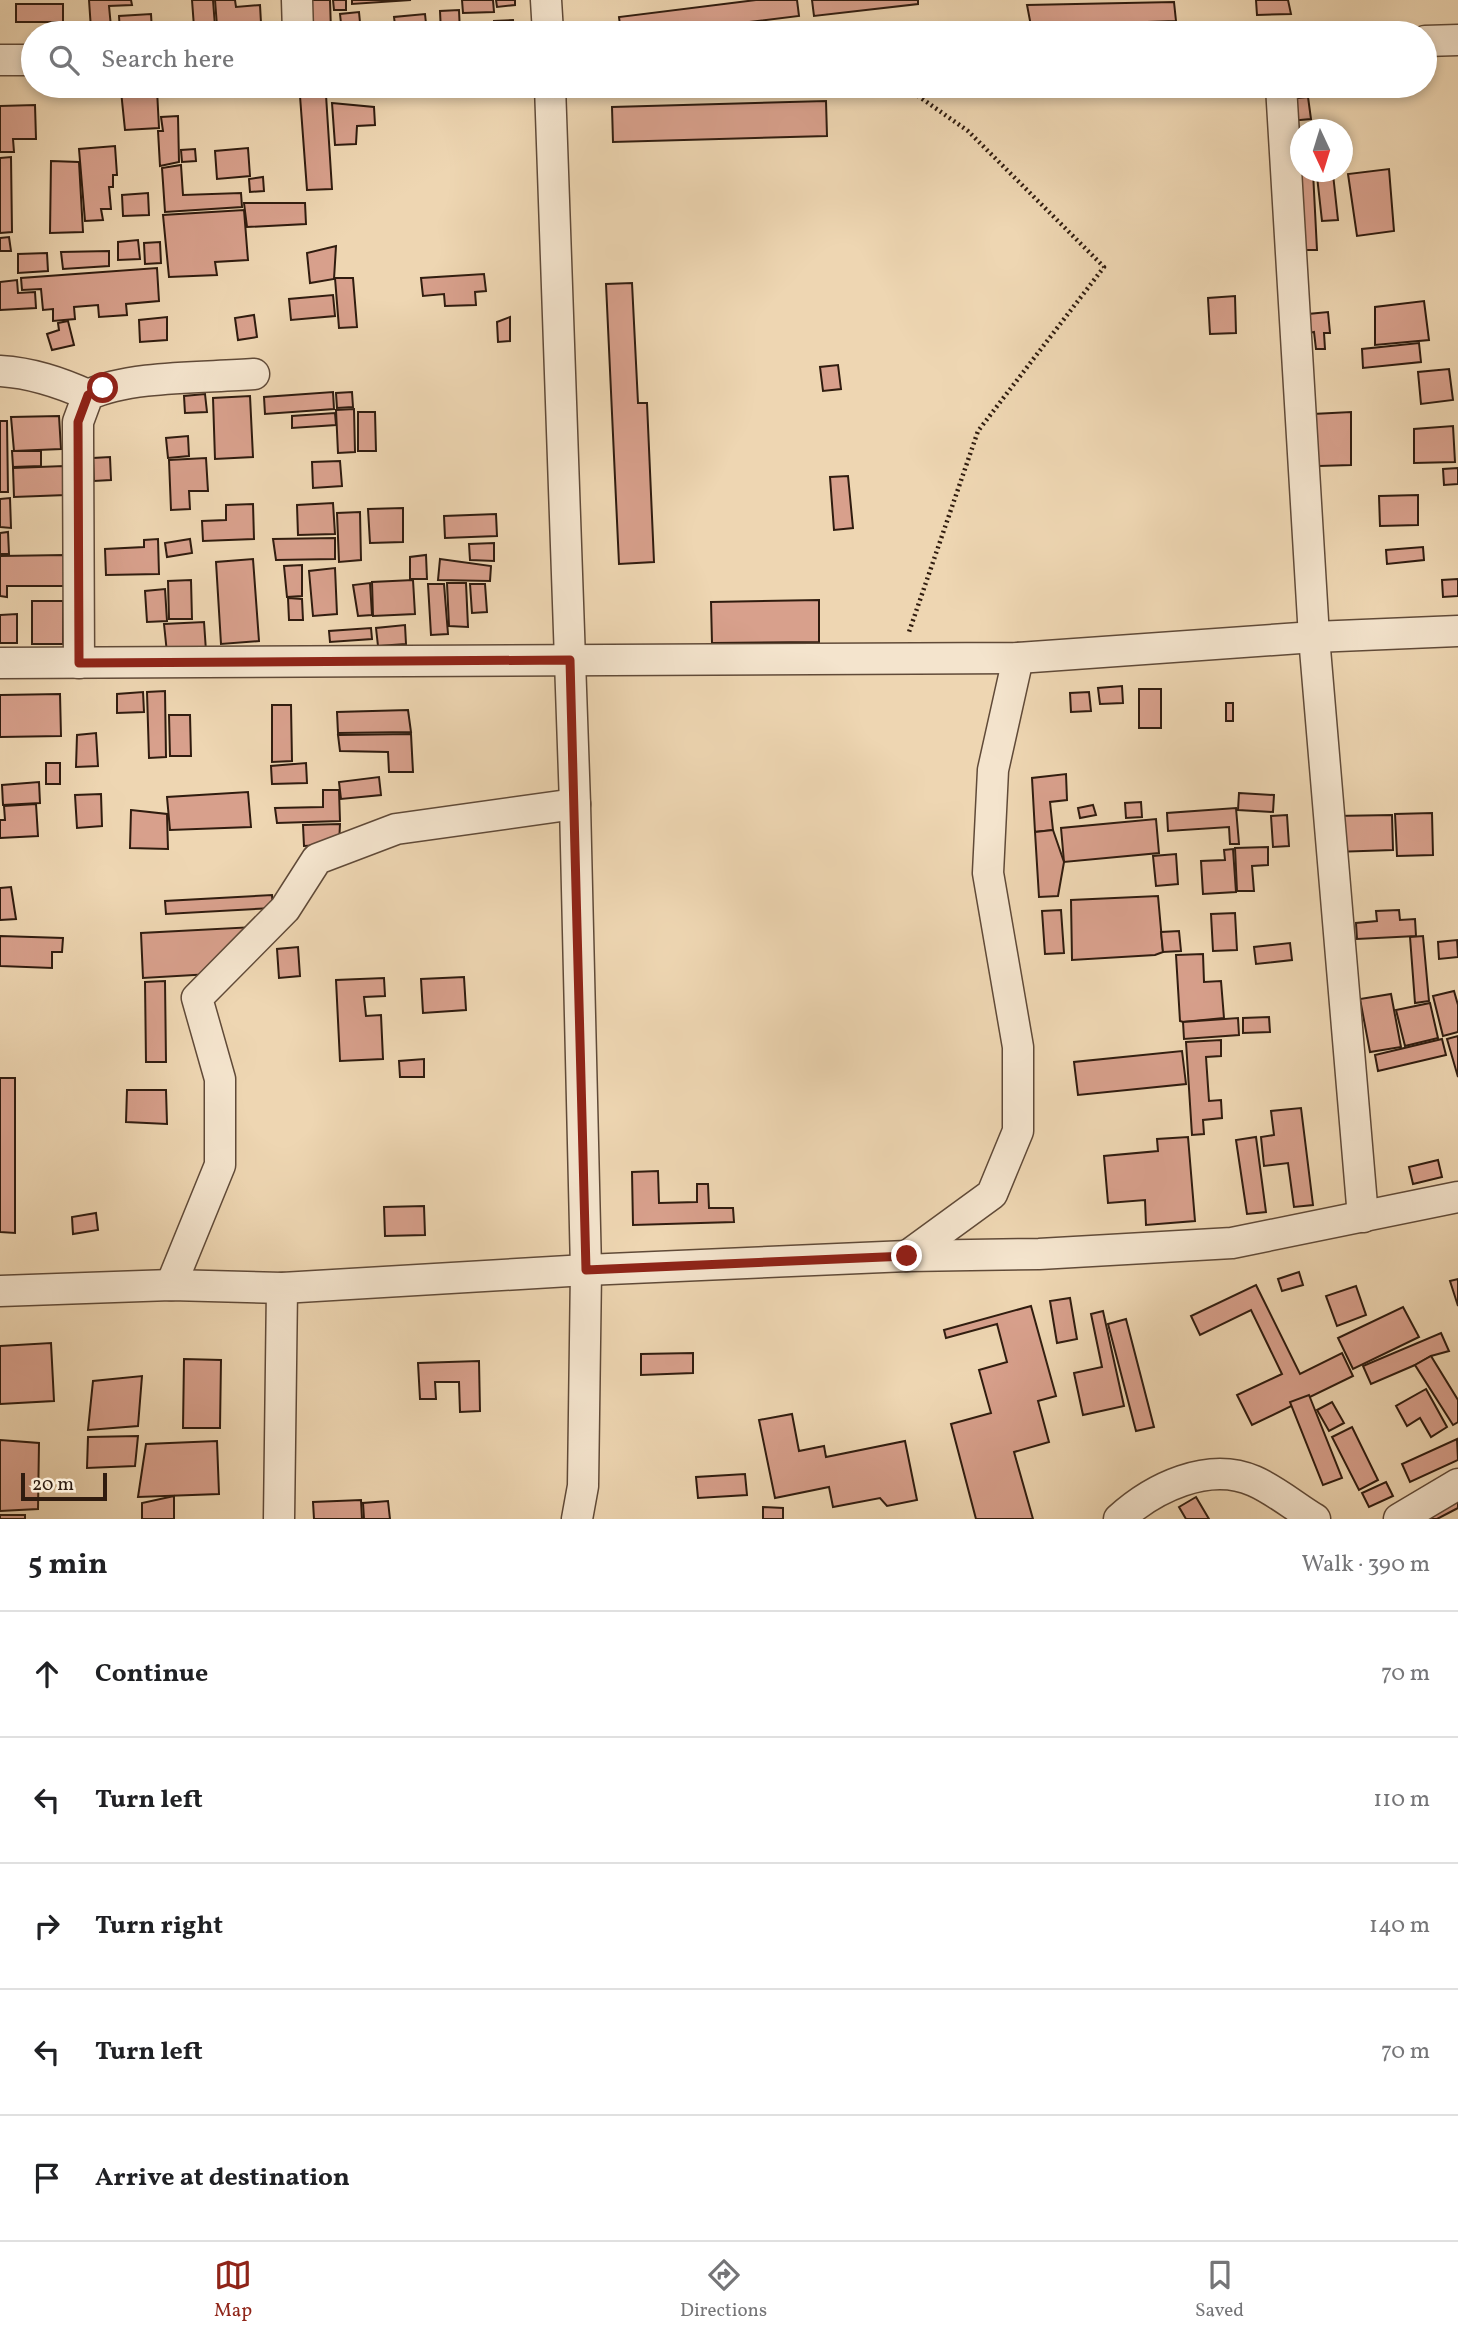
<!DOCTYPE html>
<meta charset="utf-8">
<style>
body{margin:0;font-family:Vollkorn,serif;background:#f6f6f6;color:#202124}
.compass{position:absolute;left:1290px;top:119px;width:63px;height:63px;border-radius:50%;background:#fff;box-shadow:0 4px 10px #0003;rotate:176deg}
.scale{position:absolute;left:21px;bottom:18px;width:86px;box-sizing:border-box;padding-left:7px;border:4px solid #301c0f;border-top:0;font-size:19px;line-height:24px;white-space:nowrap;color:#301c0f;-webkit-text-stroke:5px #f4e4cd;paint-order:stroke}
.stop{position:absolute;width:21px;height:21px;margin:-16px;border:5px solid #8f2418;border-radius:50%;background:#fff}
.stop.end{background:#8f2418;border-color:#fff;box-shadow:0 2px 7px #0008}
.list{margin:0;padding:0;list-style:none}
h2{display:flex;justify-content:space-between;align-items:center;height:91px;margin:0;padding:0 28px;font-size:30px}
h2 small{font-size:23px;font-weight:400;color:#757577}
.list li{display:grid;grid-template-columns:46px 1fr auto;gap:21px;align-items:center;box-sizing:border-box;height:126px;padding:0 28px;border-top:2px solid #e0e0e0}
.list b{display:block;font-size:26px;white-space:nowrap}
.list em{font-size:23px;font-style:normal;color:#757577}
.icon{flex:none;width:38px;height:38px;fill:none;stroke:currentColor;stroke-width:2;stroke-linecap:round;stroke-linejoin:round}
.map{position:relative;flex:none;width:1458px;height:1519px;overflow:hidden}
.search{position:absolute;background:#fff;box-shadow:0 4px 10px #0003;left:21px;right:21px;top:21px;height:77px;display:flex;align-items:center;gap:18px;box-sizing:border-box;padding:0 24px;border-radius:38px;color:#757577;font-size:26px}
.sheet{height:721px;background:#fff}
nav{display:flex;justify-content:space-around;align-items:center;box-sizing:border-box;height:98px;border-top:2px solid #e0e0e0;background:#fff;font-size:19px;color:#757577}
nav a{display:grid;justify-items:center;gap:4px}
nav .on{color:#8f2418}
.map>svg:first-child{display:block}
</style>
<div class="map">
<svg width="1458" height="1519" viewBox="0 0 1458 1519">
<rect width="100%" height="100%" fill="#eed6b2"/>
<filter id="stains"><feTurbulence type="fractalNoise" baseFrequency=".00286" numOctaves="4"/><feColorMatrix values="0 0 0 0 .2 0 0 0 0 .09 0 0 0 0 .02 0 0 0 .5 -.17"/></filter>
<radialGradient id="worn" r=".72"><stop offset=".6" stop-color="#630" stop-opacity="0"/><stop offset="1" stop-color="#630" stop-opacity=".3"/></radialGradient>
<g fill="#d8a08c" stroke="#301c0f" stroke-width="2">
<polygon points="89,0 131,0 132,5 109,6 111,27 91,29"/>
<polygon points="192,0 213,0 215,26 194,27"/>
<polygon points="215,0 235,0 236,7 260,5 261,23 217,26"/>
<polygon points="311,0 330,0 331,31 313,32"/>
<polygon points="333,0 346,0 346,10 334,10"/>
<polygon points="352,0 411,0 352,4"/>
<polygon points="462,0 493,0 494,12 463,13"/>
<polygon points="496,0 515,0 515,5 497,7"/>
<polygon points="756,0 797,0 799,16 657,33 621,33 619,17"/>
<polygon points="812,0 918,0 918,4 814,16"/>
<polygon points="1256,0 1288,0 1291,14 1257,15"/>
<polygon points="1174,2 1176,21 1031,26 1027,5"/>
<rect x="16" y="4" width="47" height="18"/>
<polygon points="459,10 460,33 441,33 440,11"/>
<polygon points="359,12 361,33 342,33 340,14"/>
<polygon points="151,14 152,31 120,33 119,16"/>
<polygon points="425,14 427,33 396,33 394,17"/>
<polygon points="513,20 514,33 494,33 494,21"/>
<polygon points="157,90 159,128 125,130 121,91"/>
<polygon points="326,95 332,189 307,190 300,96"/>
<polygon points="1308,97 1311,119 1289,121 1287,99"/>
<polygon points="826,101 827,136 613,142 612,107"/>
<polygon points="332,103 374,107 375,125 357,126 356,144 335,145"/>
<polygon points="35,105 36,139 13,139 14,152 0,152 0,106"/>
<polygon points="178,116 179,162 160,166 158,131 163,131 161,117"/>
<polygon points="1300,136 1300,172 1313,172 1317,250 1300,250 1294,137"/>
<polygon points="115,146 117,175 113,175 113,187 109,187 111,209 101,209 103,220 85,221 79,149"/>
<polygon points="248,148 250,176 217,179 215,151"/>
<polygon points="195,149 196,161 182,162 181,150"/>
<polygon points="11,157 12,232 0,233 0,158"/>
<polygon points="51,161 79,162 83,232 50,233"/>
<polygon points="181,165 183,195 241,193 242,207 165,212 162,168"/>
<polygon points="1389,169 1394,231 1357,236 1348,174"/>
<polygon points="1333,174 1338,220 1322,221 1317,176"/>
<polygon points="263,177 264,191 250,192 249,179"/>
<polygon points="148,193 149,215 123,216 122,195"/>
<polygon points="244,203 305,203 306,224 247,227"/>
<polygon points="244,210 248,260 215,262 217,275 169,277 163,215"/>
<polygon points="9,237 11,251 0,251 0,238"/>
<polygon points="138,240 140,259 118,260 118,242"/>
<polygon points="160,242 161,263 145,264 144,243"/>
<polygon points="336,246 334,279 310,283 307,253"/>
<polygon points="109,251 109,266 63,269 61,252"/>
<polygon points="47,253 48,271 18,273 18,254"/>
<polygon points="157,268 159,301 126,304 127,315 99,317 98,305 74,307 75,319 53,321 53,309 43,310 41,289 22,290 21,278"/>
<polygon points="484,274 486,291 475,292 476,305 445,306 444,294 423,296 421,278"/>
<polygon points="335,278 353,278 357,327 339,328"/>
<polygon points="17,280 18,293 35,292 36,308 0,310 0,282"/>
<polygon points="632,283 638,403 647,403 654,562 619,564 606,284"/>
<polygon points="333,295 335,316 291,320 289,299"/>
<polygon points="1235,296 1236,333 1210,334 1208,298"/>
<polygon points="1424,301 1429,340 1375,345 1375,307"/>
<polygon points="1328,312 1330,333 1324,333 1325,349 1316,349 1314,332 1309,333 1308,314"/>
<polygon points="254,315 257,337 238,340 235,318"/>
<polygon points="167,317 167,340 140,342 139,320"/>
<polygon points="510,317 510,341 498,342 497,322"/>
<polygon points="68,321 74,345 52,350 47,334 59,330 58,323"/>
<polygon points="1419,343 1421,362 1363,368 1362,349"/>
<polygon points="838,365 841,389 823,391 820,367"/>
<polygon points="1449,369 1453,400 1421,404 1418,372"/>
<polygon points="333,392 334,409 265,414 264,397"/>
<polygon points="352,392 353,407 337,408 336,393"/>
<polygon points="205,394 207,412 185,413 184,396"/>
<polygon points="250,396 253,457 215,459 213,398"/>
<polygon points="354,409 355,452 338,453 336,410"/>
<polygon points="358,412 375,412 376,451 358,451"/>
<polygon points="1351,412 1351,465 1319,466 1313,414"/>
<polygon points="335,413 336,425 292,428 292,416"/>
<polygon points="59,416 61,449 14,451 11,417"/>
<polygon points="0,421 7,421 8,492 0,492"/>
<polygon points="1453,426 1455,462 1414,463 1414,429"/>
<polygon points="188,436 189,456 168,458 166,438"/>
<polygon points="12,451 41,451 41,466 13,467"/>
<polygon points="110,457 111,480 94,481 93,458"/>
<polygon points="206,458 208,491 189,491 190,509 171,510 169,460"/>
<polygon points="340,461 342,486 313,488 312,462"/>
<polygon points="64,466 66,495 14,497 13,468"/>
<polygon points="1458,468 1458,484 1444,485 1443,469"/>
<polygon points="848,476 853,528 834,530 830,477"/>
<polygon points="1418,495 1418,525 1380,526 1379,496"/>
<polygon points="10,498 11,528 0,527 0,499"/>
<polygon points="333,503 335,534 298,535 297,505"/>
<polygon points="253,504 254,539 203,541 202,521 226,520 226,505"/>
<polygon points="403,508 403,542 370,543 368,509"/>
<polygon points="360,512 361,560 339,562 337,513"/>
<polygon points="496,514 497,536 445,538 444,516"/>
<polygon points="8,532 9,554 0,554 0,533"/>
<polygon points="335,538 335,559 276,560 273,539"/>
<polygon points="158,539 159,574 106,575 105,549 144,547 144,540"/>
<polygon points="190,539 192,553 167,557 165,543"/>
<polygon points="494,543 494,561 470,560 469,544"/>
<polygon points="1423,547 1424,560 1387,564 1386,550"/>
<polygon points="64,555 66,586 7,586 7,597 0,596 0,556"/>
<polygon points="426,555 427,579 410,579 410,557"/>
<polygon points="253,559 259,641 221,644 216,562"/>
<polygon points="440,559 491,566 490,581 438,580"/>
<polygon points="302,565 302,596 287,597 284,566"/>
<polygon points="335,568 337,614 313,616 309,571"/>
<polygon points="1458,579 1458,596 1443,597 1442,580"/>
<polygon points="191,580 192,619 169,619 168,581"/>
<polygon points="413,580 415,614 373,616 372,582"/>
<polygon points="370,583 372,615 358,616 353,585"/>
<polygon points="447,583 466,583 468,627 449,626"/>
<polygon points="428,584 444,584 448,634 431,635"/>
<polygon points="470,584 485,584 487,612 472,613"/>
<polygon points="165,589 167,621 147,622 145,591"/>
<polygon points="288,598 302,599 303,620 289,620"/>
<polygon points="819,600 819,642 712,643 711,602"/>
<rect x="32" y="601" width="31" height="43"/>
<polygon points="17,614 17,643 0,643 0,615"/>
<polygon points="204,622 206,651 167,653 164,624"/>
<polygon points="405,625 406,644 378,646 376,628"/>
<polygon points="371,628 372,639 330,642 329,631"/>
<polygon points="1122,686 1123,703 1100,704 1098,688"/>
<rect x="1139" y="689" width="22" height="39"/>
<polygon points="165,691 166,757 149,758 147,692"/>
<polygon points="143,692 144,712 117,713 117,694"/>
<polygon points="1089,692 1091,711 1071,712 1070,693"/>
<polygon points="60,694 61,736 0,737 0,695"/>
<rect x="1226" y="703" width="7" height="18"/>
<polygon points="272,705 291,705 292,761 272,762"/>
<polygon points="408,710 411,732 338,733 337,712"/>
<polygon points="169,715 190,715 191,756 170,756"/>
<polygon points="96,733 98,766 76,767 77,735"/>
<polygon points="411,734 413,772 389,772 388,752 340,751 338,735"/>
<rect x="46" y="763" width="14" height="21"/>
<polygon points="306,763 307,783 272,784 271,766"/>
<polygon points="1066,774 1067,800 1050,802 1053,830 1035,832 1032,778"/>
<polygon points="379,777 381,795 341,799 339,782"/>
<polygon points="39,782 40,803 3,805 2,785"/>
<polygon points="323,790 339,790 340,821 277,823 275,808 323,807"/>
<polygon points="248,792 251,827 170,830 167,797"/>
<polygon points="1239,793 1274,795 1273,812 1238,810"/>
<polygon points="101,794 102,826 77,828 75,795"/>
<polygon points="1141,802 1142,817 1126,818 1125,803"/>
<polygon points="36,804 38,836 0,838 0,820 5,820 4,806"/>
<polygon points="1093,805 1096,815 1080,818 1078,808"/>
<polygon points="1236,808 1239,844 1230,844 1229,827 1168,831 1167,813"/>
<polygon points="131,810 167,814 168,849 130,848"/>
<polygon points="1432,813 1433,855 1397,856 1395,814"/>
<polygon points="1287,815 1289,846 1273,847 1271,816"/>
<polygon points="1392,815 1393,850 1334,852 1334,816"/>
<polygon points="1156,819 1159,853 1064,862 1061,828"/>
<polygon points="340,824 339,844 304,846 303,825"/>
<polygon points="1053,830 1064,862 1058,896 1039,897 1035,832"/>
<polygon points="1268,847 1268,865 1252,866 1254,891 1237,891 1235,848"/>
<polygon points="1233,849 1236,892 1203,894 1201,861 1225,860 1224,850"/>
<polygon points="1176,854 1178,884 1156,886 1153,856"/>
<polygon points="11,887 16,919 0,920 0,888"/>
<polygon points="272,895 273,908 166,914 165,901"/>
<polygon points="1158,896 1163,952 1155,955 1072,960 1071,900"/>
<polygon points="1061,910 1064,953 1045,954 1042,911"/>
<polygon points="1399,910 1400,920 1415,919 1416,936 1357,939 1356,923 1377,921 1376,911"/>
<polygon points="1235,913 1237,950 1213,951 1211,914"/>
<polygon points="254,927 211,974 143,978 141,933"/>
<polygon points="1179,931 1181,951 1163,952 1161,932"/>
<polygon points="0,936 63,938 62,952 52,952 52,968 0,966"/>
<polygon points="1423,936 1429,1001 1415,1003 1410,937"/>
<polygon points="1457,940 1458,957 1439,959 1438,942"/>
<polygon points="1290,943 1292,960 1256,964 1254,947"/>
<polygon points="298,947 300,976 279,978 277,949"/>
<polygon points="1203,954 1204,982 1221,981 1224,1018 1183,1022 1180,1021 1176,955"/>
<polygon points="464,977 466,1010 423,1013 421,979"/>
<polygon points="384,978 385,996 364,997 366,1016 381,1015 383,1059 340,1061 336,980"/>
<polygon points="165,981 166,1062 146,1062 145,982"/>
<polygon points="1454,991 1458,1005 1458,1032 1443,1036 1433,996"/>
<polygon points="1391,994 1401,1047 1370,1052 1360,999"/>
<polygon points="1430,1003 1438,1038 1405,1046 1396,1010"/>
<polygon points="1269,1017 1270,1032 1243,1033 1243,1018"/>
<polygon points="1238,1018 1239,1035 1184,1039 1183,1022"/>
<polygon points="1458,1036 1458,1077 1447,1039"/>
<polygon points="1442,1039 1446,1055 1378,1071 1375,1055"/>
<polygon points="1221,1040 1221,1056 1206,1057 1209,1101 1221,1100 1222,1118 1203,1120 1204,1134 1192,1135 1186,1042"/>
<polygon points="1182,1051 1186,1084 1078,1095 1074,1062"/>
<polygon points="424,1059 424,1077 400,1077 399,1061"/>
<polygon points="0,1078 15,1078 15,1233 0,1232"/>
<polygon points="127,1090 166,1090 167,1124 126,1122"/>
<polygon points="1301,1108 1313,1205 1294,1207 1288,1163 1264,1166 1261,1137 1274,1135 1271,1111"/>
<polygon points="1188,1137 1195,1221 1146,1225 1145,1200 1108,1203 1104,1156 1158,1151 1157,1139"/>
<polygon points="1256,1137 1266,1212 1247,1214 1236,1140"/>
<polygon points="1438,1160 1442,1177 1413,1184 1409,1167"/>
<polygon points="658,1171 659,1203 697,1202 697,1184 708,1184 709,1208 733,1208 734,1222 633,1225 632,1172"/>
<polygon points="424,1206 425,1235 385,1236 384,1207"/>
<polygon points="96,1213 98,1230 73,1234 72,1217"/>
<polygon points="1299,1272 1303,1285 1282,1291 1278,1279"/>
<polygon points="1458,1279 1458,1306 1450,1281"/>
<polygon points="1256,1285 1300,1374 1342,1353 1353,1376 1252,1425 1237,1395 1282,1374 1251,1310 1200,1335 1191,1316"/>
<polygon points="1356,1286 1366,1315 1337,1326 1326,1296"/>
<polygon points="1070,1298 1077,1339 1057,1343 1050,1301"/>
<polygon points="1031,1306 1056,1396 1038,1401 1049,1442 1014,1452 1033,1519 976,1519 951,1424 991,1413 979,1370 1007,1362 997,1324 946,1338 944,1330"/>
<polygon points="1403,1307 1419,1337 1353,1369 1338,1338"/>
<polygon points="1103,1311 1124,1406 1083,1415 1074,1373 1102,1367 1091,1314"/>
<polygon points="1126,1319 1154,1427 1136,1431 1108,1324"/>
<polygon points="1441,1333 1449,1351 1431,1356 1415,1365 1371,1384 1363,1366"/>
<polygon points="51,1343 54,1401 0,1404 0,1346"/>
<polygon points="693,1353 693,1373 641,1375 641,1354"/>
<polygon points="1431,1356 1458,1400 1458,1422 1453,1425 1415,1365"/>
<polygon points="184,1359 221,1360 220,1428 183,1428"/>
<polygon points="479,1361 480,1411 460,1412 459,1382 435,1382 436,1399 420,1399 418,1363"/>
<polygon points="142,1376 138,1426 88,1430 93,1381"/>
<polygon points="1426,1389 1447,1427 1431,1437 1420,1418 1407,1426 1396,1406"/>
<polygon points="1309,1395 1342,1478 1323,1485 1290,1402"/>
<polygon points="1332,1402 1344,1423 1329,1431 1317,1410"/>
<polygon points="792,1414 799,1451 824,1446 826,1457 905,1441 917,1500 887,1506 880,1498 833,1507 829,1487 775,1498 759,1420"/>
<polygon points="1352,1427 1378,1480 1359,1490 1332,1437"/>
<polygon points="138,1436 135,1466 87,1468 88,1437"/>
<polygon points="1457,1439 1458,1460 1410,1482 1402,1464"/>
<polygon points="0,1440 39,1443 38,1509 0,1511"/>
<polygon points="217,1441 219,1494 138,1497 146,1444"/>
<polygon points="745,1474 747,1495 698,1498 696,1477"/>
<polygon points="1386,1482 1393,1496 1369,1507 1362,1493"/>
<polygon points="1458,1493 1458,1508 1437,1519 1408,1519"/>
<polygon points="174,1496 174,1519 142,1519 142,1503"/>
<polygon points="1196,1497 1209,1519 1186,1519 1179,1507"/>
<polygon points="361,1500 362,1519 314,1519 313,1502"/>
<polygon points="388,1501 390,1519 364,1519 363,1503"/>
<polygon points="763,1507 783,1508 783,1519 763,1519"/>
<rect x="0" y="1515" width="25" height="4"/>
</g>
<g fill="none" stroke-linecap="round" stroke-linejoin="round">
<g stroke="#604a38" stroke-width="33">
<g id="street">
<polyline points="297,0 298,33"/>
<polyline points="546,0 548,33"/>
<polyline points="1425,41 1458,40"/>
<polyline points="0,60 33,60"/>
<polyline points="550,86 575,804 586,1270 583,1486 577,1519"/>
<polyline points="1281,86 1314,637 1363,1217"/>
<path d="M 0,371 C 32,373 59,382 88,395"/>
<polyline points="0,663 1018,658 1314,637 1458,631"/>
<path d="M 79,663 L 78,437 L 78,422 L 88,395 C 131,375 205,378 254,374"/>
<polyline points="907,1256 992,1194 1018,1131 1018,1047 988,873 993,770 1018,658"/>
<polyline points="171,1285 220,1165 220,1079 197,998 285,909 317,859 396,829 575,804"/>
<polyline points="0,1291 171,1285 282,1288 586,1270 907,1256 1039,1254 1232,1243 1458,1197"/>
<polyline points="279,1519 282,1288"/>
<path d="M 1119,1519 C 1153,1488 1208,1461 1254,1481 C 1275,1490 1295,1507 1315,1519"/>
<polyline points="1399,1519 1458,1484"/>
</g>
</g>
<polyline stroke="#301c0f" stroke-width="4.5" stroke-dasharray="2 3.5" stroke-linecap="butt" points="904,86 968,131 1104,267 978,431 909,632"/>
<use href="#street" stroke="#f4e4cd" stroke-width="30"/>
</g>
<g fill="none" stroke-linecap="round" stroke-linejoin="round">
<polyline stroke="#8f2418" stroke-width="9" points="103,388 88,395 78,422 79,663 570,660 586,1270 907,1256"/>
</g>
<rect width="100%" height="100%" filter="url(#stains)"/>
<rect width="100%" height="100%" fill="url(#worn)"/>
</svg>
<svg class="compass" viewBox="-18 -18 36 36"><path d="M0-13l5 13h-10z" fill="#e53935"/><path d="M0 13l5-13h-10z" fill="#757577"/></svg>
<div class="scale">20 m</div>
<div class="stop" style="left:103px;top:388px"></div>
<div class="stop end" style="left:907px;top:1256px"></div>
<div class="search"><svg class="icon" aria-label="search" viewBox="0 0 24 24"><circle cx="10" cy="10" r="6"/><path d="M15 15l6 6"/></svg>Search here</div>
</div>
<section class="sheet">
<h2>5 min<small>Walk · 390 m</small></h2>
<ul class="list">
<li><svg class="icon" aria-label="ahead" viewBox="0 0 24 24"><path d="M12 20V5M6 11l6-6 6 6"/></svg><div><b>Continue</b></div><em>70 m</em></li>
<li><svg class="icon" aria-label="left" viewBox="0 0 24 24"><path d="M17 20v-9H6M10 6l-5 5 5 5"/></svg><div><b>Turn left</b></div><em>110 m</em></li>
<li><svg class="icon" aria-label="right" viewBox="0 0 24 24"><path d="M7 20v-9h11M14 6l5 5-5 5"/></svg><div><b>Turn right</b></div><em>140 m</em></li>
<li><svg class="icon" aria-label="left" viewBox="0 0 24 24"><path d="M17 20v-9H6M10 6l-5 5 5 5"/></svg><div><b>Turn left</b></div><em>70 m</em></li>
<li><svg class="icon" aria-label="arrive" viewBox="0 0 24 24"><path d="M6 21V4h12l-3 4 3 4H6"/></svg><div><b>Arrive at destination</b></div></li>
</ul>
</section>
<nav>
<a class="on"><svg class="icon" aria-label="map" viewBox="0 0 24 24"><path d="M3 6l6-2 6 2 6-2v14l-6 2-6-2-6 2zM9 4v14M15 6v14"/></svg>Map</a>
<a><svg class="icon" aria-label="directions" viewBox="0 0 24 24"><path d="M12 3l9 9-9 9-9-9zM9 14v-3h6M13 9l2 2-2 2"/></svg>Directions</a>
<a><svg class="icon" aria-label="saved" viewBox="0 0 24 24"><path d="M7 4h10v16l-5-4-5 4z"/></svg>Saved</a>
</nav>
